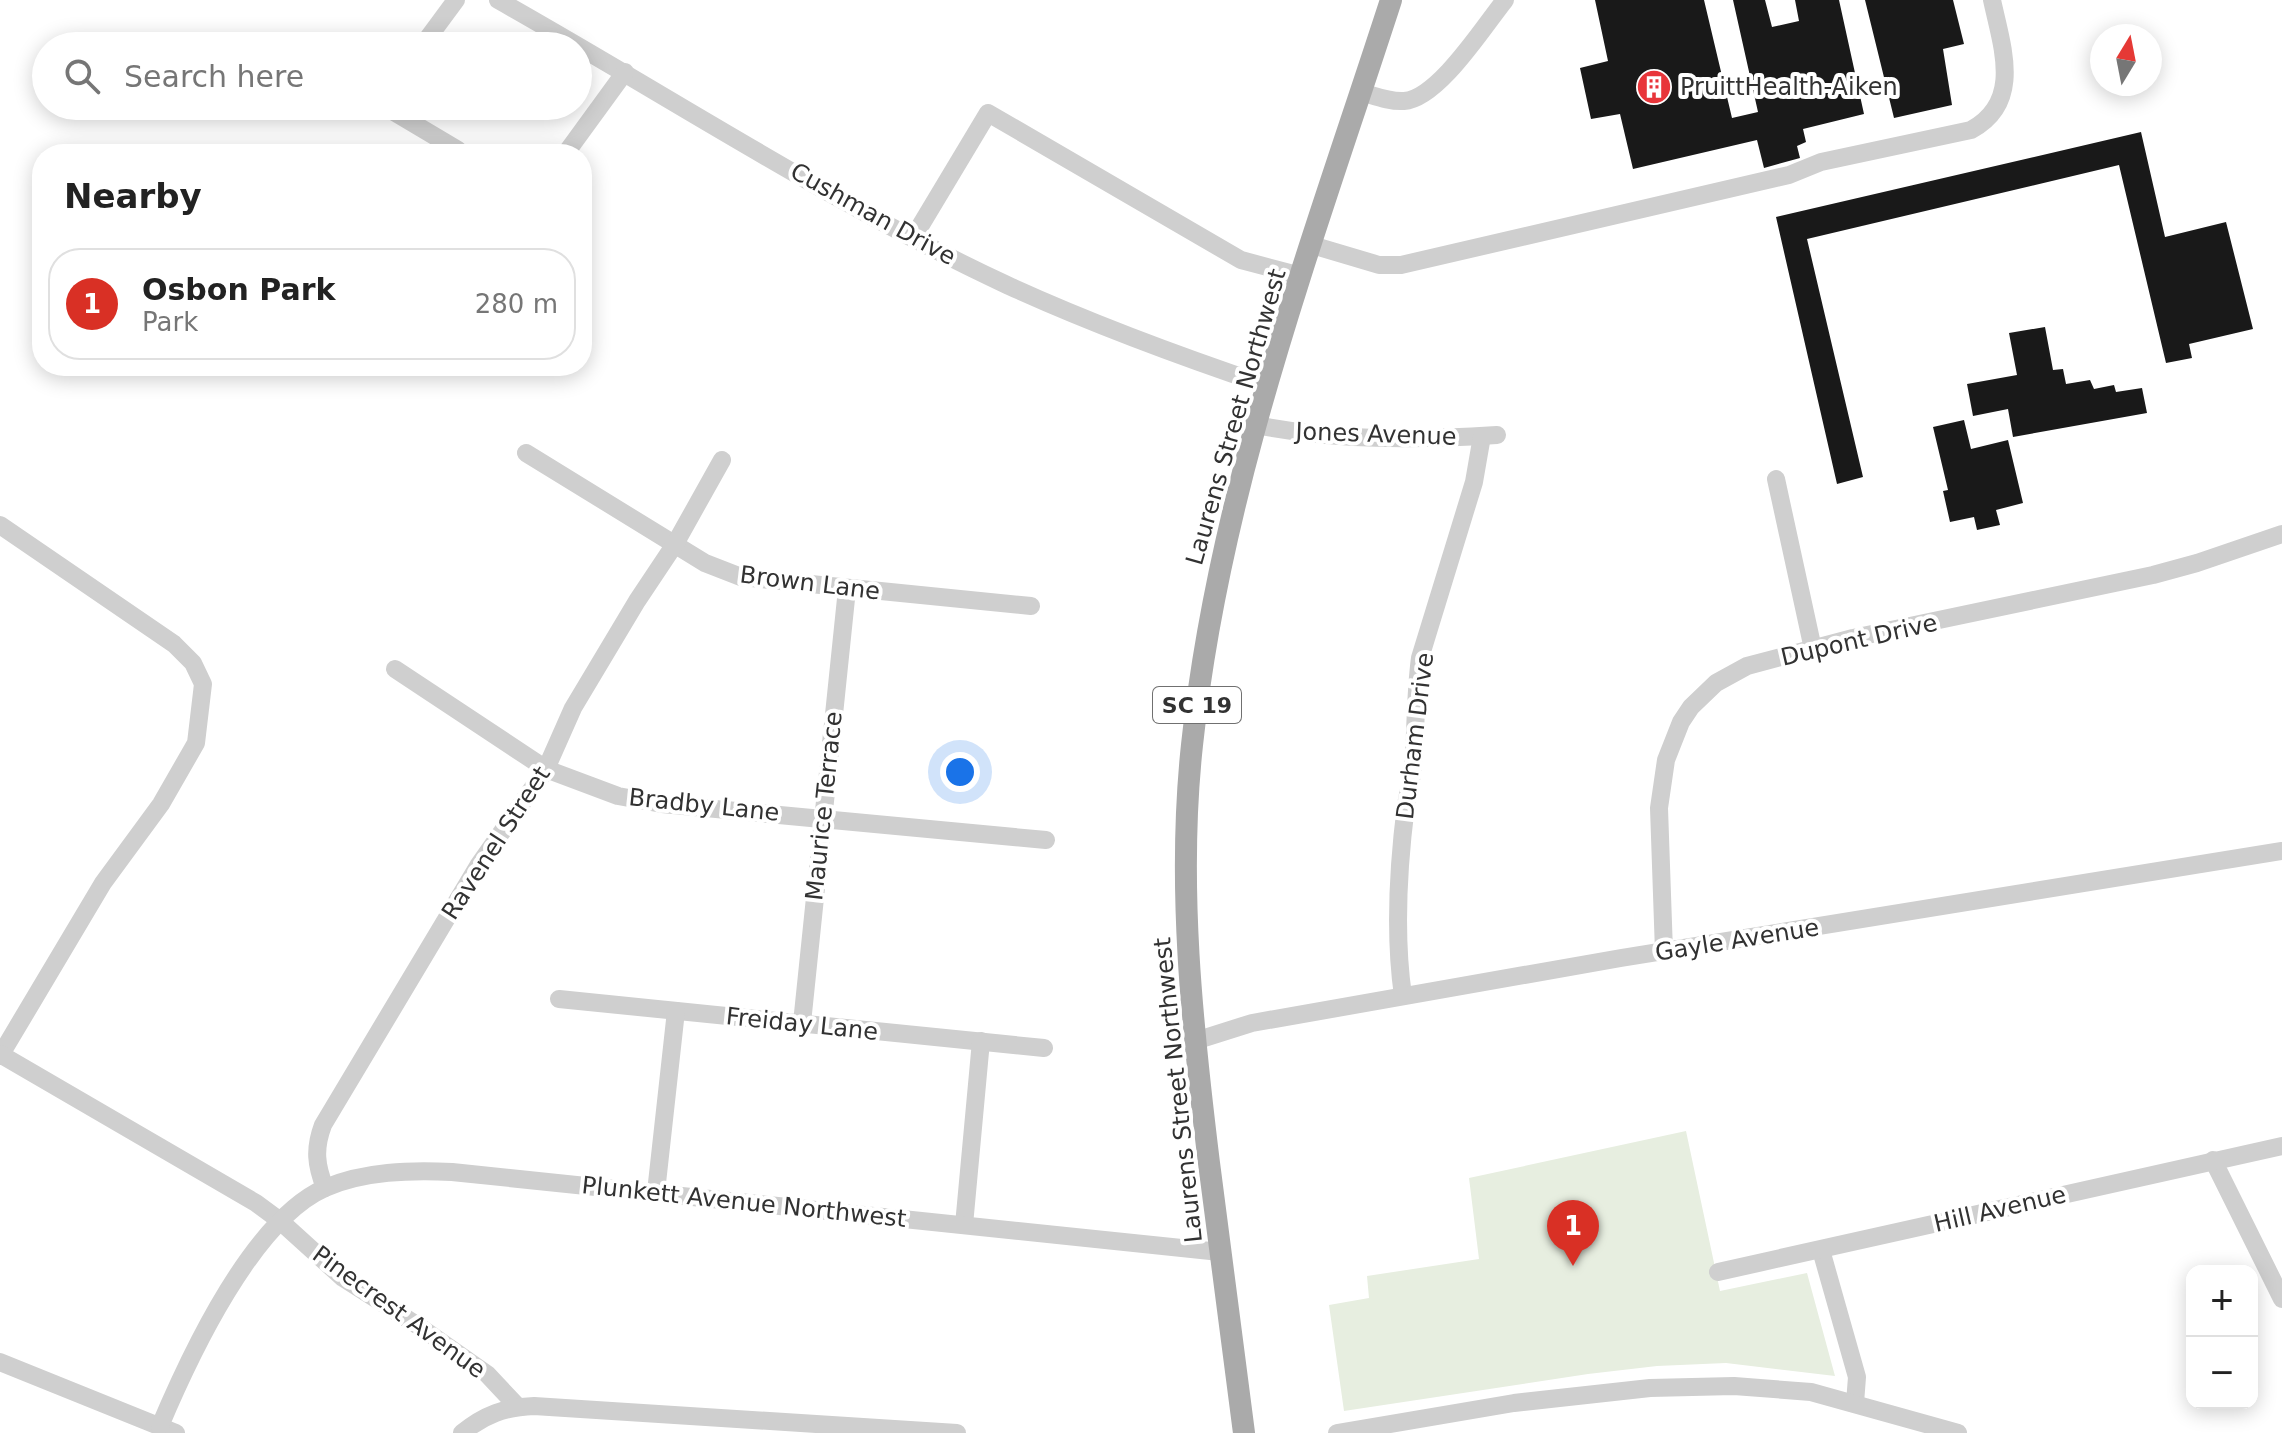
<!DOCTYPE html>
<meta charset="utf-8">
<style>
body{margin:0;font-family:"DejaVu Sans",sans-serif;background:#f2f2f2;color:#222}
.controls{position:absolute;right:24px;bottom:24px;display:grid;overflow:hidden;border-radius:16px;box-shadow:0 4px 20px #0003}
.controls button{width:72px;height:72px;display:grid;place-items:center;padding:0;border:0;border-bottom:2px solid #e0e0e0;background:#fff;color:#222;font:40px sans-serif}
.compass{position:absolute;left:2090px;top:24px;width:72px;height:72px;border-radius:50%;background:#fff;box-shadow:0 4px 20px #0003;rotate:10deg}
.you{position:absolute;left:960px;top:772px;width:28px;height:28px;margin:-20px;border:6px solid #fff;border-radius:50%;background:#1a73e8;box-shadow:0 0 0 12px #1a73e833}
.badge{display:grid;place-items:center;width:52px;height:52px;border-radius:50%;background:#d93025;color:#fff;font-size:26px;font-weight:700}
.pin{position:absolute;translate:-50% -66px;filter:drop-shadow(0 2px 4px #0008)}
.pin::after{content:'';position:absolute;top:42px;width:28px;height:24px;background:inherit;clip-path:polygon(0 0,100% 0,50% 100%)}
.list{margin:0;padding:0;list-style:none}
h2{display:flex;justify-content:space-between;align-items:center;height:104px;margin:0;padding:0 32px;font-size:34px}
h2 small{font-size:26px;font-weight:400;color:#767676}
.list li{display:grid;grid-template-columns:52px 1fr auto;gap:24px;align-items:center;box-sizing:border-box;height:112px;margin:0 16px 16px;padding:0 16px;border:2px solid #e0e0e0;border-radius:32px}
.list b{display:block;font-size:30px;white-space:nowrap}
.list p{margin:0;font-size:26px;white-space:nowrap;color:#767676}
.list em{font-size:26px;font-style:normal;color:#767676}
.icon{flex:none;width:44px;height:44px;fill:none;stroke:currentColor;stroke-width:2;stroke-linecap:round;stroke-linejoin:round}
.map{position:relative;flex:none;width:2282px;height:1433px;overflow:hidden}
.search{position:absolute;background:#fff;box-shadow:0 4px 20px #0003;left:32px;top:32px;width:560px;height:88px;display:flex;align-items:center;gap:20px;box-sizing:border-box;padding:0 28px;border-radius:44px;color:#767676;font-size:30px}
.panel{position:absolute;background:#fff;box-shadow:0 4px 20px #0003;left:32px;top:144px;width:560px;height:232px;border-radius:32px}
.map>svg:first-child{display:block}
</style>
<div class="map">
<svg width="2282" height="1433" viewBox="0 0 2282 1433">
<rect width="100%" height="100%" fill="#fff"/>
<polygon fill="#e7eee0" points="1686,1131 1720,1291 1807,1273 1835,1376 1726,1363 1657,1366 1588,1374 1344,1411 1329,1305 1369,1298 1367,1276 1479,1259 1469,1178"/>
<g fill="#191919">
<polygon points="1595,0 1704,0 1732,118 1758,112 1733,0 1765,0 1772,27 1799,21 1795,0 1839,0 1864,114 1803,129 1806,142 1797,146 1800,158 1764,168 1757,140 1633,169 1620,114 1591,119 1580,68 1608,61"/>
<polygon points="1865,0 1953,0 1964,44 1943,49 1952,105 1894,118"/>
<polygon points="2141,132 2165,237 2226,222 2253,329 2189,344 2192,358 2166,363 2119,165 1807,239 1863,477 1837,484 1776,217"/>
<polygon points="2045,327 2053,370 2063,369 2066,384 2090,380 2094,389 2114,385 2116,392 2142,388 2147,413 2013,437 2008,409 1973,416 1967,384 2017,375 2009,333"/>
<polygon points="1964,420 1971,449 2008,440 2023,503 1996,510 2000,525 1977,530 1974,517 1950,522 1943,491 1948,490 1933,427"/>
</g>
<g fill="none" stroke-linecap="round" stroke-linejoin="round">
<g stroke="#cfcfcf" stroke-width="18">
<path d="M 498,0 C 667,95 831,203 1007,285 C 1092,324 1179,356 1268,386"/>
<polyline points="422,46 456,0"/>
<path d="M 1361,92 C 1375,96 1390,102 1404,101 C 1438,99 1484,26 1505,0"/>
<polyline points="384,106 458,150"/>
<polyline points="566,153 625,72"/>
<polyline points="913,238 988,113 1241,260 1301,276"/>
<path d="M 1312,245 L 1379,265 L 1401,265 L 1789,175 L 1821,162 L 1971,130 C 2023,102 2002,47 1992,0"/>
<path d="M 1256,425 C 1336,441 1416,440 1497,435"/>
<polyline points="526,453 705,563 741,577 1031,606"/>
<polyline points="1776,479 1813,649"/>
<polyline points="0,525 174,644 193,663 203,684 196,743 161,804 103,883 0,1056"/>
<polyline points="395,669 546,769 618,796 662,804 1046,840"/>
<polyline points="1664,952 1659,808 1666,760 1681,722 1691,707 1716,683 1747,666 1853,638 2153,575 2197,563 2282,534"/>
<path d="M 1403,996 C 1394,933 1398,868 1406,805 C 1408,793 1411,781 1413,769 C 1416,732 1415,695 1420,658 L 1474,482 L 1482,436"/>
<polyline points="559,999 1044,1048"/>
<polyline points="802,1023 847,589"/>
<polyline points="1195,1041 1252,1023 1621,958 2282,851"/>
<polyline points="0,1054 256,1203 279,1220 343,1278 420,1327 487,1374 518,1407"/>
<polyline points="2213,1160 2282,1299"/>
<path d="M 325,1188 C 316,1165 314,1149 323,1125 L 478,866 L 546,769 L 573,708 L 637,601 L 675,544 L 722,460"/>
<polyline points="656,1192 676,1011"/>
<polyline points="964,1225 981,1041"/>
<polyline points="1821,1250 1857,1377 1855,1403"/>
<polyline points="1718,1272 2282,1146"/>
<polyline points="0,1362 176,1433"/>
<path d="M 160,1426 C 190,1355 253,1220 325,1188 C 364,1171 411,1170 452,1172 L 1220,1252"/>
<path d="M 462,1433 C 484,1415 505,1407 534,1406 L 957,1433"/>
<polyline points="1337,1433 1514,1403 1650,1388 1734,1386 1811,1392 1958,1433"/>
</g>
<path stroke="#aaa" stroke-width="22" d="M 1244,1433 C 1232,1343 1221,1253 1209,1163 C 1192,1025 1177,884 1192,745 C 1219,488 1312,244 1391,0"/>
</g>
<defs>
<g id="building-disc" transform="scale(1.8)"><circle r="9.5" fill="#e8353a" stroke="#fff"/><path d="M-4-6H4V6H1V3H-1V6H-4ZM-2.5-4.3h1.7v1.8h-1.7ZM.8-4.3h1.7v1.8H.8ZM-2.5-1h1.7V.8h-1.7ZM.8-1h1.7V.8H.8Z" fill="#fff"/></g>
</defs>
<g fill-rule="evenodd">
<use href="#building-disc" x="1654" y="87"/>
</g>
<g text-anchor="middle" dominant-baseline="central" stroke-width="8" stroke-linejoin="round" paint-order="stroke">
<rect fill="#fff" stroke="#707070" stroke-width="2" x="1153" y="687" width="88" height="36" rx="6"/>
<g font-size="22" font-weight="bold" fill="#323232">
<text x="1197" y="705">SC 19</text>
</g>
<g font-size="24" fill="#323232" stroke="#fff" text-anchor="start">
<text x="1680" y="87">PruittHealth-Aiken</text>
</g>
<g font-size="24" fill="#323232" stroke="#fff">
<text transform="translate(873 214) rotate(29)">Cushman Drive</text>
<text transform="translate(1236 417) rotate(-74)">Laurens Street Northwest</text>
<text transform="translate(1376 434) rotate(2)">Jones Avenue</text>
<text transform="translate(810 583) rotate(7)">Brown Lane</text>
<text transform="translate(1859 640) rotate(-13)">Dupont Drive</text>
<text transform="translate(1415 736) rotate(-83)">Durham Drive</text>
<text transform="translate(704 805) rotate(6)">Bradby Lane</text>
<text transform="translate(824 806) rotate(-84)">Maurice Terrace</text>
<text transform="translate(496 843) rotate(-57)">Ravenel Street</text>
<text transform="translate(1737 940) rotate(-9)">Gayle Avenue</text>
<text transform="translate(802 1024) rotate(6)">Freiday Lane</text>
<text transform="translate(1178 1090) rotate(-96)">Laurens Street Northwest</text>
<text transform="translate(744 1202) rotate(6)">Plunkett Avenue Northwest</text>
<text transform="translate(2000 1209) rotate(-13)">Hill Avenue</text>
<text transform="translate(399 1312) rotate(36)">Pinecrest Avenue</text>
</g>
</g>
</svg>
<div class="controls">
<button>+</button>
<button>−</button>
</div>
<svg class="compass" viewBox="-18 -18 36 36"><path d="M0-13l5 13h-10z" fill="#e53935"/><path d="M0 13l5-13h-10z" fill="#767676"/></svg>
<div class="you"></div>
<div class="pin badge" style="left:1573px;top:1266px">1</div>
<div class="search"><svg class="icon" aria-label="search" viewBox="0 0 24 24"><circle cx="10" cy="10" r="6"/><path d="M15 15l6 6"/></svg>Search here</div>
<section class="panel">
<h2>Nearby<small></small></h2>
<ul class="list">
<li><span class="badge">1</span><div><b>Osbon Park</b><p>Park</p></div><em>280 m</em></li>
</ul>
</section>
</div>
